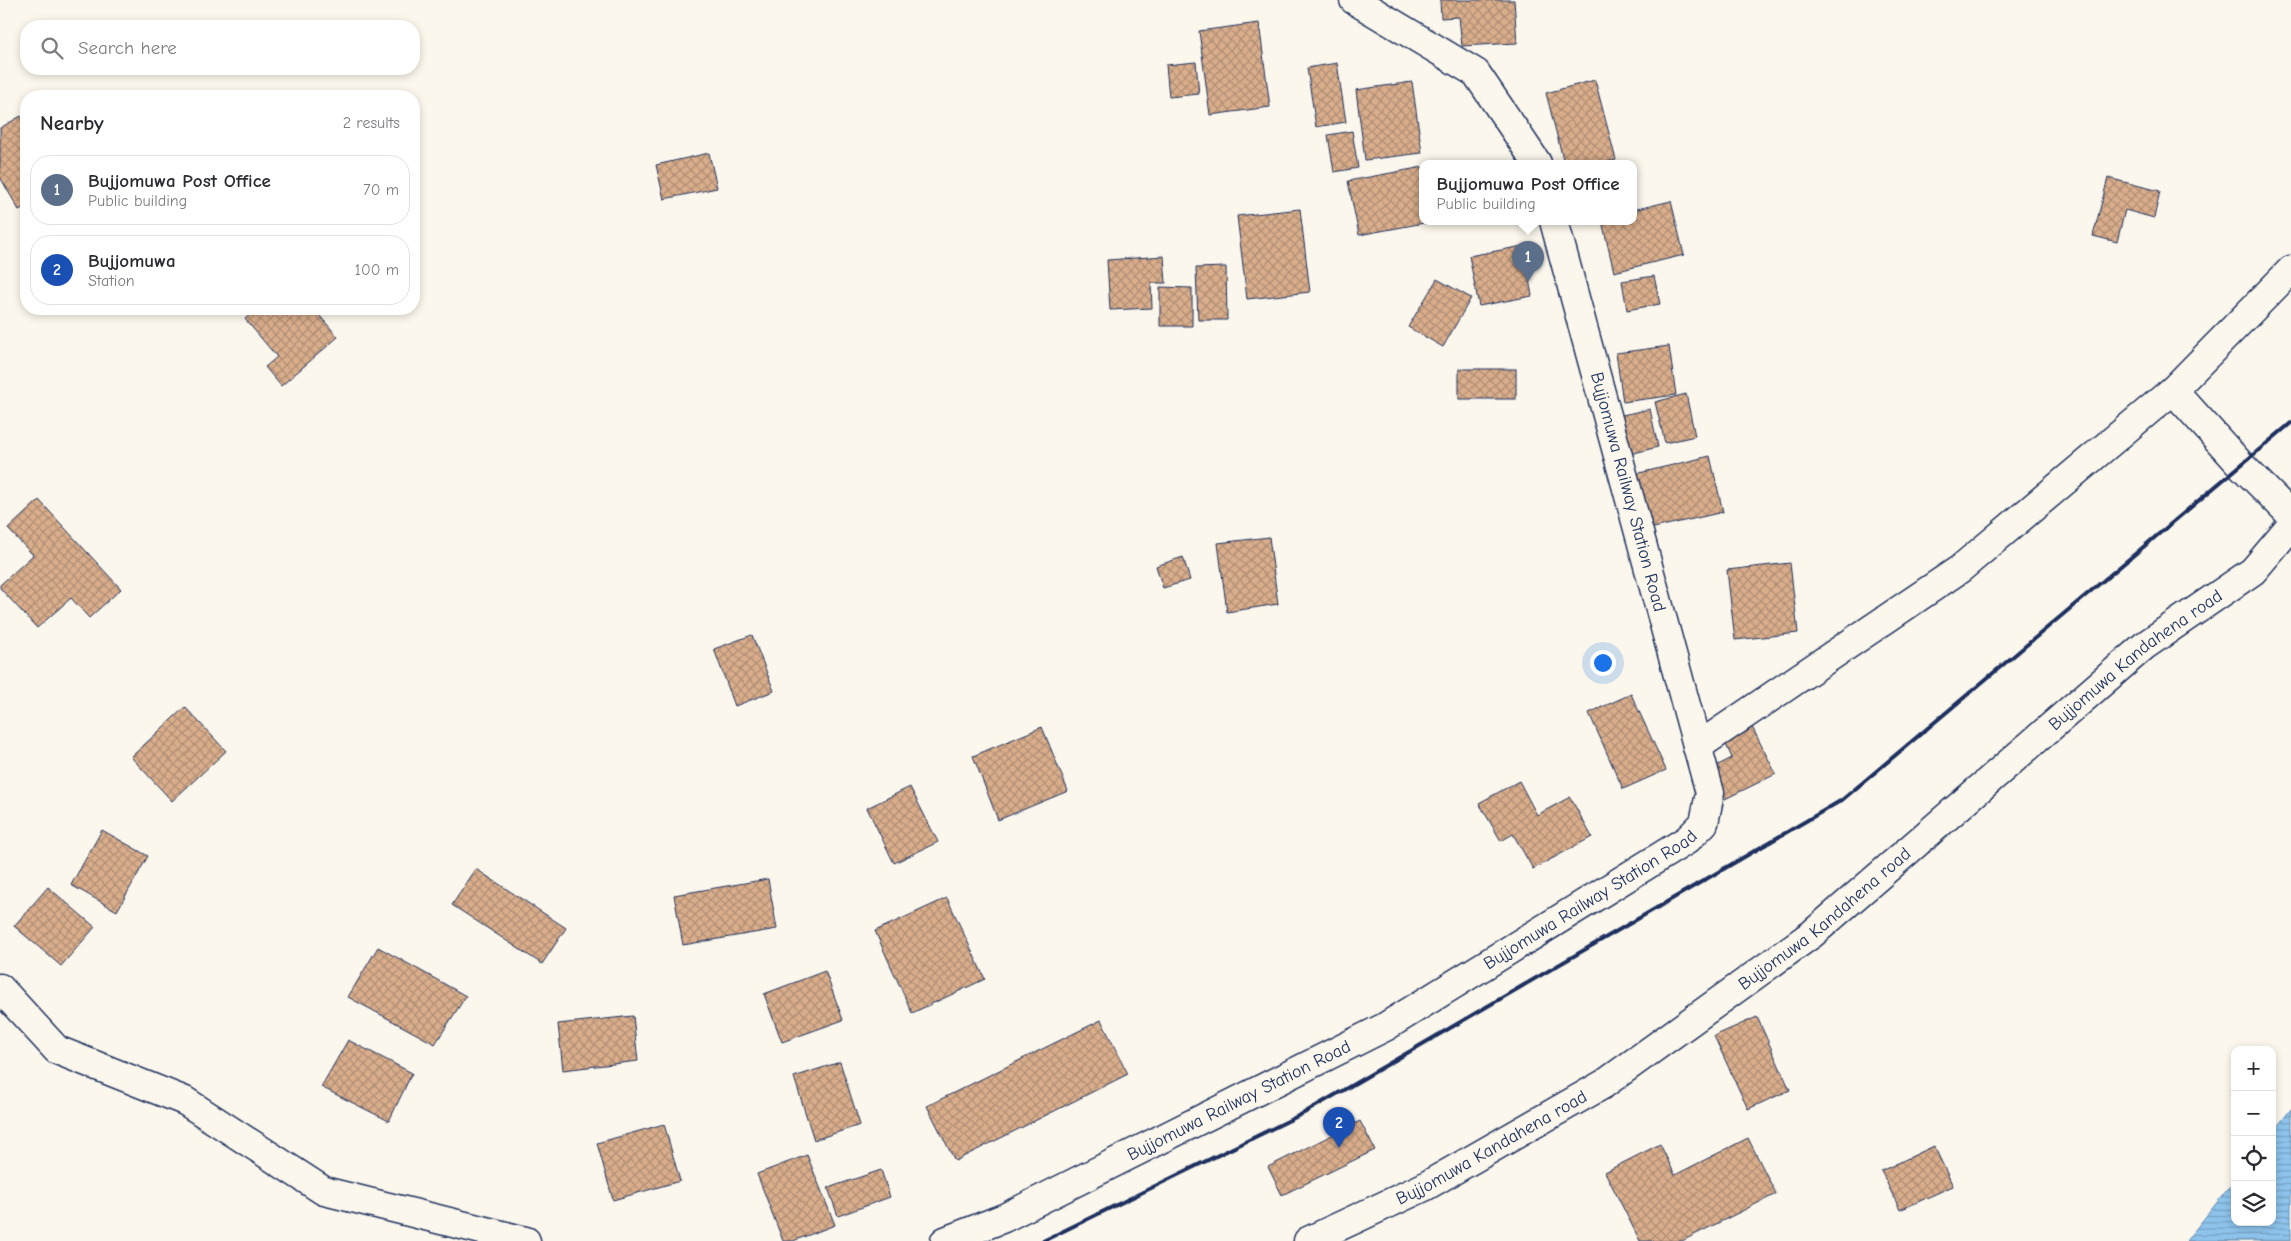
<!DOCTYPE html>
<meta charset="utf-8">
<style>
body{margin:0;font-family:"Comic Neue",sans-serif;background:#f7f7f7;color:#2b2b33}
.controls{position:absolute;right:15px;bottom:15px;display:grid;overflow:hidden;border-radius:10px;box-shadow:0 2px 8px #0003}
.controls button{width:45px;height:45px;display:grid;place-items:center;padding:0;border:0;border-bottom:1px solid #e1e1e2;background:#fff;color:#2b2b33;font:25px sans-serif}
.you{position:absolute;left:1602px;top:662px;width:18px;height:18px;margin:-12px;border:4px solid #fff;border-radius:50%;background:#1a73e8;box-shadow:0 0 0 8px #1a73e833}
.badge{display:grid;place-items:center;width:32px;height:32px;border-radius:50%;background:#0f766e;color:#fff;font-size:16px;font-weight:700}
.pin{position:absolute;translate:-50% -41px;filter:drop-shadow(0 1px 2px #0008)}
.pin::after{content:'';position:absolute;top:26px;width:18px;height:15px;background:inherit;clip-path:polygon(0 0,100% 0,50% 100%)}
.popup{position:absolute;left:1419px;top:160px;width:218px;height:65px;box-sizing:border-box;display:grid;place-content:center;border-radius:10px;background:#fff;filter:drop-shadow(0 1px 4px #0005);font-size:16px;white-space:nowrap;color:#7c7c81}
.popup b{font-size:19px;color:#2b2b33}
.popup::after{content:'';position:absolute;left:50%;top:100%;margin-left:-10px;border:10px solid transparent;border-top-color:#fff}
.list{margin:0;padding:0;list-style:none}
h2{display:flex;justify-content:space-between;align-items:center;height:65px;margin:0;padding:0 20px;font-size:21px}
h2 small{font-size:16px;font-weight:400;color:#7c7c81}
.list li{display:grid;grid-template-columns:32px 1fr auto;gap:15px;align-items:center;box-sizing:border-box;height:70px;margin:0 10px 10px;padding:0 10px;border:1px solid #e1e1e2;border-radius:20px}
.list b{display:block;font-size:19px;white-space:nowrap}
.list p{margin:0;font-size:16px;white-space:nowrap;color:#7c7c81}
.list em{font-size:16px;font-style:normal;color:#7c7c81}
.icon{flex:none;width:28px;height:28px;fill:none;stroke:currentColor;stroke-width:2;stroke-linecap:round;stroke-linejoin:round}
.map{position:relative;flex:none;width:2291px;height:1241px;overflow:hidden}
.search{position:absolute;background:#fff;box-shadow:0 2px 8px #0003;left:20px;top:20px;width:400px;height:55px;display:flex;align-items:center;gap:12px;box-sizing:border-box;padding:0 18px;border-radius:20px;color:#7c7c81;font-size:19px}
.panel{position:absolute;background:#fff;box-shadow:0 2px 8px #0003;left:20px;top:90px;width:400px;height:225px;border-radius:20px}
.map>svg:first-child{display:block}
</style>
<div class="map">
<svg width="2291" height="1241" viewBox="0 0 2291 1241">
<defs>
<pattern id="water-rules" width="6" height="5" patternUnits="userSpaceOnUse" patternTransform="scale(1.25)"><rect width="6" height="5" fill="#8ec4ec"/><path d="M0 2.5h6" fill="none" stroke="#73a0c2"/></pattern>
<pattern id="building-cross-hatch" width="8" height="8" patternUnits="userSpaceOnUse" patternTransform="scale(1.25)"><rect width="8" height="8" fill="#daae8b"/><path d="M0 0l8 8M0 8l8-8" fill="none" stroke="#b08e75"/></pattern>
</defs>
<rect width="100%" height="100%" fill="#fbf7ec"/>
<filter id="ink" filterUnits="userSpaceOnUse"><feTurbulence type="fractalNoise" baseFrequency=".02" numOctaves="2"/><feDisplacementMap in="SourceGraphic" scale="10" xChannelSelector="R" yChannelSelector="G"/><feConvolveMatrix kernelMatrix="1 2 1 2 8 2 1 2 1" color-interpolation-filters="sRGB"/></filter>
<g filter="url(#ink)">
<polygon fill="url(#water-rules)" stroke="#6088b3" points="2291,1109 2291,1241 2186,1241 2235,1180 2235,1222 2272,1222 2272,1133"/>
<g fill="url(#building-cross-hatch)" stroke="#1b2f5e">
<polygon points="1440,0 1514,0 1517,43 1462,46 1459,17 1441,18"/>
<polygon points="1259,23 1270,107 1210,115 1199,31"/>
<polygon points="1196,62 1199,94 1169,97 1166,65"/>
<polygon points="1337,63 1346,122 1316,127 1307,68"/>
<polygon points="1595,80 1616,160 1603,163 1564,163 1546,93"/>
<polygon points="1412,82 1422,153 1365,160 1356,90"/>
<polygon points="21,116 26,124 26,206 19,210 0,177 0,128"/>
<polygon points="1352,131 1358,168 1334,172 1328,135"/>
<polygon points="709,153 717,188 664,199 656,165"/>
<polygon points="1423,167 1423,221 1435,221 1359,235 1348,181"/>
<polygon points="2108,178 2160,191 2154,218 2125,210 2117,242 2093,236"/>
<polygon points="1671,201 1684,255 1614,272 1602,221 1633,221 1633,210"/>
<polygon points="1300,209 1310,292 1247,299 1237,216"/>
<polygon points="1523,246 1532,296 1479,306 1469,256"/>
<polygon points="1164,256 1166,283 1151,283 1152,308 1110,310 1107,260"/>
<polygon points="1226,267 1227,320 1198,320 1196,268"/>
<polygon points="1654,276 1660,304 1627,310 1622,281"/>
<polygon points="1437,279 1471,298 1443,347 1408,327"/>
<polygon points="1160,287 1192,288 1192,326 1160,326"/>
<polygon points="257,309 314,309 338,337 281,386 265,367 277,357 245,319"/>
<polygon points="1669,346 1676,395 1623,402 1616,353"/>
<rect x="1459" y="369" width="57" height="30"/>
<polygon points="1686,394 1695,436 1665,443 1655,402"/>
<polygon points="1650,409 1658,447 1622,456 1613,417"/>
<polygon points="1710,456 1723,512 1645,530 1631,475"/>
<polygon points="39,500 121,589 89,618 71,598 37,628 0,588 0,585 33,555 8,529"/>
<polygon points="1269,537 1278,604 1227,612 1218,543"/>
<polygon points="1183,557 1190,580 1163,588 1156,566"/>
<polygon points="1790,563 1798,633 1735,640 1727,570"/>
<polygon points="752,635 774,691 735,706 714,649"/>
<polygon points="1631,694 1666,770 1623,789 1589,713"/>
<polygon points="185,707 226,751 172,801 131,757"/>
<polygon points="1042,727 1068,791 998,820 973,756"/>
<polygon points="1752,727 1776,774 1725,799 1710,769 1732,758 1724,740"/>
<polygon points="1519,781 1537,815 1570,797 1592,837 1533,869 1513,834 1501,841 1479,803"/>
<polygon points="910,787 938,842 894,863 867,808"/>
<polygon points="102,830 148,856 117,911 71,885"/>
<polygon points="476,869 566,928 542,964 452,905"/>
<polygon points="768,879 777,929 683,945 674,895"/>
<polygon points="48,887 95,927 61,966 14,926"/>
<polygon points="947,898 985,979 912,1013 875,931"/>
<polygon points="378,947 466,996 435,1044 348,997"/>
<polygon points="825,971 843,1020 782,1042 764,994"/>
<polygon points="633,1016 638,1061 563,1070 558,1024"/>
<polygon points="1757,1017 1790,1090 1748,1109 1714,1036"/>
<polygon points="1101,1020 1128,1074 955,1161 927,1106"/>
<polygon points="348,1040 412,1073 389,1121 321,1087"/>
<polygon points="840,1062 860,1125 814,1140 794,1077"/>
<polygon points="1360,1121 1375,1150 1282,1195 1268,1167"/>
<polygon points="664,1124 680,1181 613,1200 597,1143"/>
<polygon points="1748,1138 1776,1194 1682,1241 1640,1241 1605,1172 1660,1144 1675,1175"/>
<polygon points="1934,1146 1953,1186 1900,1210 1881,1171"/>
<polygon points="807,1155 835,1225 793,1241 783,1241 757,1174"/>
<polygon points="881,1170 890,1197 838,1216 828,1188"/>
</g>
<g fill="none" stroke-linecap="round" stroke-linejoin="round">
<g stroke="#1b2f5e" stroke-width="31">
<g id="street">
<polyline points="1354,0 1476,73 1537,163"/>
<polyline points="2173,390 2241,465 2291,515"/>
<polyline points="1697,747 1960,569 2173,390 2291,270"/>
<polyline points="0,988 57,1050 185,1101 324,1191 526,1241"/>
<path id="s1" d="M 945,1241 L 1004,1218 L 1385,1027 L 1687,840 L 1704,823 L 1710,793 L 1554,221"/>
<path id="s2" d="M 1308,1241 L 1424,1187 L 1604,1084 L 1812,934 L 2144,646 L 2253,571 L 2291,526"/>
</g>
</g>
<use href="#street" stroke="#fbf7ec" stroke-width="28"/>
<polyline stroke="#1b2f5e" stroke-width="4" points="1043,1241 1304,1113 1842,800 2291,423"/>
</g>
</g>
<g text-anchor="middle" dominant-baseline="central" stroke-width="4" stroke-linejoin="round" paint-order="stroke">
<g font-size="18" fill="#1b2f5e" stroke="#fbf7ec">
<text transform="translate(1628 492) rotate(75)">Bujjomuwa Railway Station Road</text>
<text stroke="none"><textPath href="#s2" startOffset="1016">Bujjomuwa Kandahena road</textPath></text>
<text stroke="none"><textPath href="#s1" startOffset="731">Bujjomuwa Railway Station Road</textPath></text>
<text stroke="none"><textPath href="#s2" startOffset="611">Bujjomuwa Kandahena road</textPath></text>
<text stroke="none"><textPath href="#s1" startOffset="326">Bujjomuwa Railway Station Road</textPath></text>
<text stroke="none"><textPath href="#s2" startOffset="206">Bujjomuwa Kandahena road</textPath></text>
</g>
</g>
</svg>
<div class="controls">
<button>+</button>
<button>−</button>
<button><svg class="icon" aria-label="locate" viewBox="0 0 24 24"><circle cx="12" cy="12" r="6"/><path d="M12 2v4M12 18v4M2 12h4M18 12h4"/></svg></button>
<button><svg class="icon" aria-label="layers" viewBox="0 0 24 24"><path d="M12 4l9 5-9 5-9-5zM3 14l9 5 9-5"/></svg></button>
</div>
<div class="you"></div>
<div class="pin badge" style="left:1528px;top:282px;background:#5c6f8a">1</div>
<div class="popup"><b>Bujjomuwa Post Office</b>Public building</div>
<div class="pin badge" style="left:1339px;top:1148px;background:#1a4fb4">2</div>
<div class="search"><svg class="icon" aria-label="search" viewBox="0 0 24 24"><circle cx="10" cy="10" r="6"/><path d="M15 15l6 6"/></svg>Search here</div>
<section class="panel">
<h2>Nearby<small>2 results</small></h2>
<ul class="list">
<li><span class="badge" style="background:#5c6f8a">1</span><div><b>Bujjomuwa Post Office</b><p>Public building</p></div><em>70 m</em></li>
<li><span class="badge" style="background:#1a4fb4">2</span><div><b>Bujjomuwa</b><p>Station</p></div><em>100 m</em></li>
</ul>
</section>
</div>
